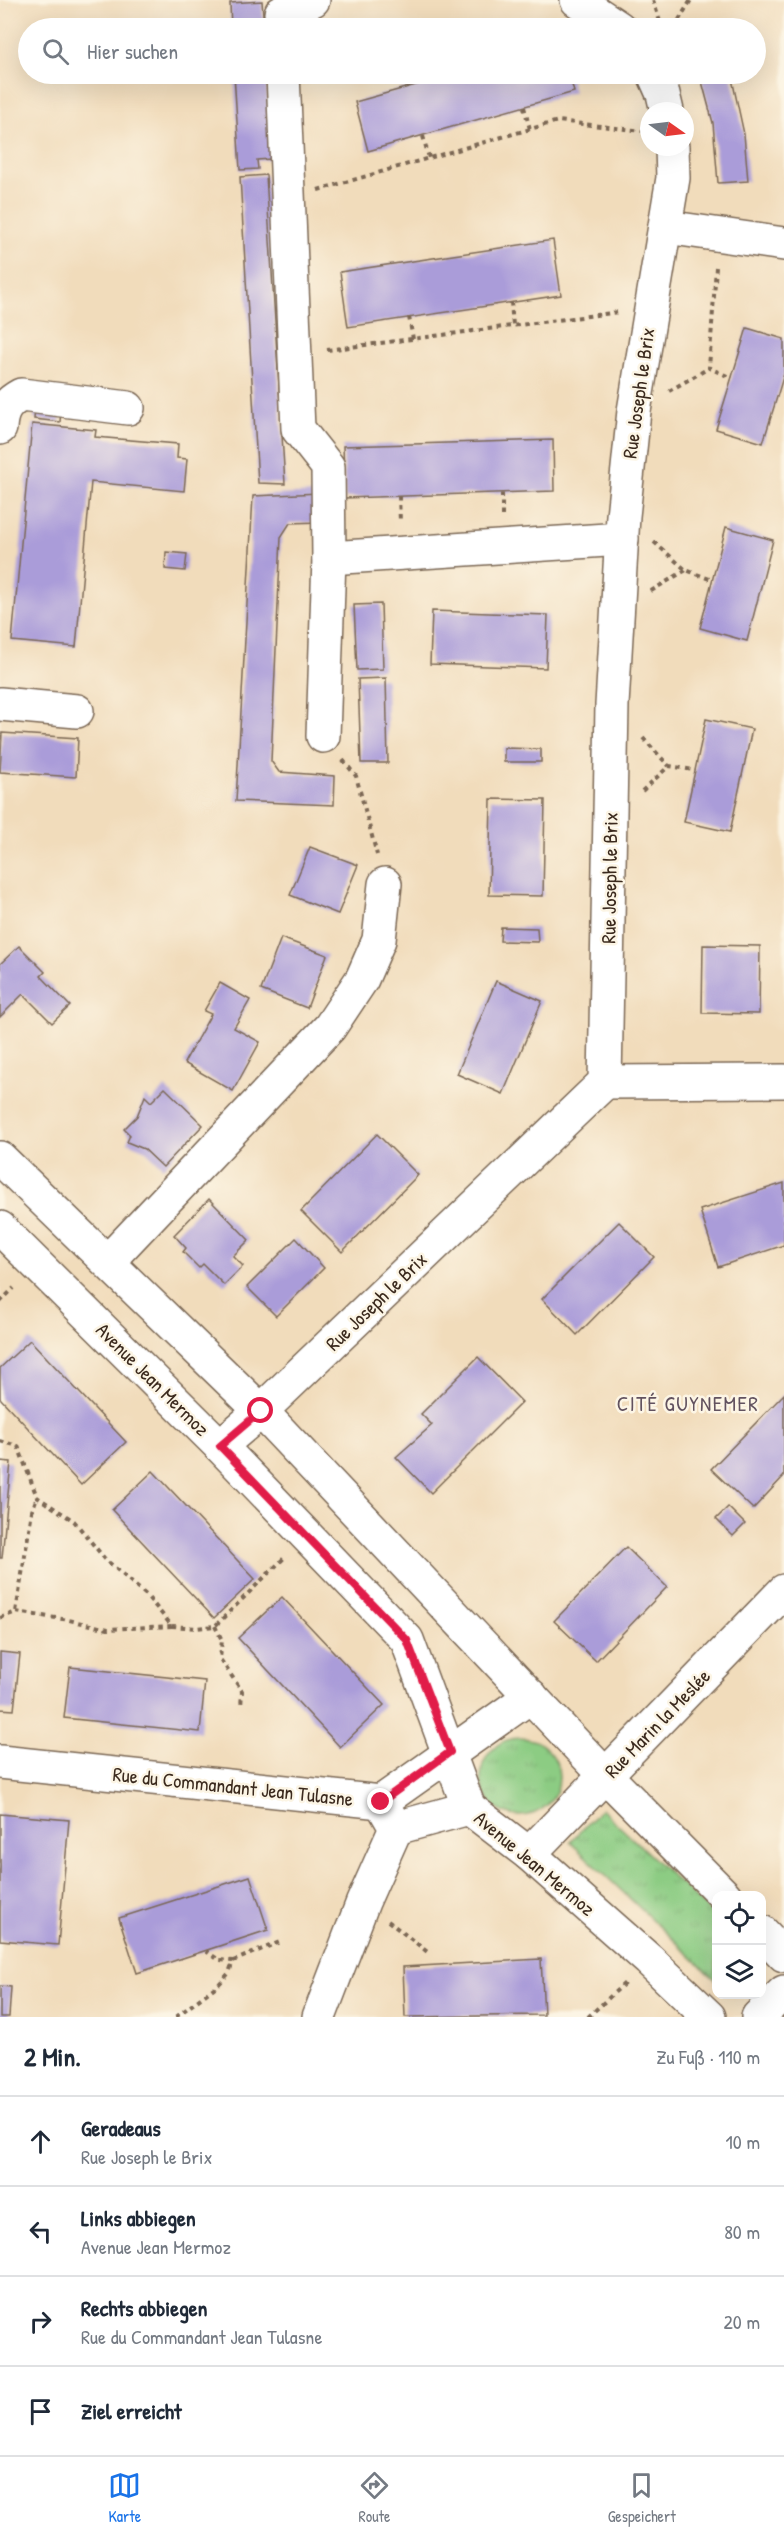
<!DOCTYPE html>
<html lang="de">
<meta charset="utf-8">
<style>
body{margin:0;font-family:"Patrick Hand",sans-serif;background:#f6f6f7;color:#1f2937}
.controls{position:absolute;right:18px;bottom:18px;display:grid;overflow:hidden;border-radius:12px;box-shadow:0 6px 24px #0002}
.controls button{width:54px;height:54px;display:grid;place-items:center;padding:0;border:0;border-bottom:2px solid #e0e1e3;background:#fff;color:#1f2937;font:30px sans-serif}
.compass{position:absolute;left:640px;top:102px;width:54px;height:54px;border-radius:50%;background:#fff;box-shadow:0 6px 24px #0002;rotate:104deg}
.stop{position:absolute;width:18px;height:18px;margin:-14px;border:4px solid #e11d48;border-radius:50%;background:#fff}
.stop.end{background:#e11d48;border-color:#fff;box-shadow:0 2px 6px #0008}
.list{margin:0;padding:0;list-style:none}
h2{display:flex;justify-content:space-between;align-items:center;height:78px;margin:0;padding:0 24px;font-size:26px}
h2 small{font-size:20px;font-weight:400;color:#747a83}
.list li{display:grid;grid-template-columns:39px 1fr auto;gap:18px;align-items:center;box-sizing:border-box;height:90px;padding:0 24px;border-top:2px solid #e0e1e3}
.list b{display:block;font-size:22px;white-space:nowrap}
.list p{margin:0;font-size:20px;white-space:nowrap;color:#747a83}
.list em{font-size:20px;font-style:normal;color:#747a83}
.icon{flex:none;width:33px;height:33px;fill:none;stroke:currentColor;stroke-width:2;stroke-linecap:round;stroke-linejoin:round}
.map{position:relative;flex:none;width:784px;height:2017px;overflow:hidden}
.search{position:absolute;background:#fff;box-shadow:0 6px 24px #0002;left:18px;right:18px;top:18px;height:66px;display:flex;align-items:center;gap:15px;box-sizing:border-box;padding:0 21px;border-radius:33px;color:#747a83;font-size:22px}
.sheet{height:438px;background:#fff}
nav{display:flex;justify-content:space-around;align-items:center;box-sizing:border-box;height:84px;border-top:2px solid #e0e1e3;background:#fff;font-size:16px;color:#747a83}
nav a{display:grid;justify-items:center;gap:3px}
nav .on{color:#1a73e8}
.map>svg:first-child{display:block}
</style>
<div class="map">
<svg width="784" height="2017" viewBox="0 0 784 2017">
<defs>
<pattern id="grass-tufts" width="24" height="20" patternUnits="userSpaceOnUse" patternTransform="scale(1.5)"><rect width="24" height="20" fill="#8ccc83"/><path d="M3 7l-1-3M5 7V3M7 7l1-3M15 17l-1-3M17 17v-4M19 17l1-3" fill="none" stroke="#7aaf71"/></pattern>
</defs>
<rect width="100%" height="100%" fill="#fcf5e5"/>
<filter id="ink" filterUnits="userSpaceOnUse"><feTurbulence type="fractalNoise" baseFrequency=".0167" numOctaves="2"/><feDisplacementMap in="SourceGraphic" scale="12" xChannelSelector="R" yChannelSelector="G"/><feConvolveMatrix kernelMatrix="1 2 1 2 8 2 1 2 1" color-interpolation-filters="sRGB"/></filter>
<filter id="wash" filterUnits="userSpaceOnUse"><feTurbulence type="fractalNoise" baseFrequency=".008" numOctaves="4" result="noise"/><feDisplacementMap in="SourceGraphic" scale="24" xChannelSelector="R" yChannelSelector="G"/><feGaussianBlur stdDeviation="1.35" result="paint"/><feColorMatrix in="noise" values="0 0 0 0 0 0 0 0 0 0 0 0 0 0 0 0 0 1.4 0 .05"/><feComposite in="paint" operator="in"/></filter>
<g filter="url(#wash)">
<rect width="100%" height="100%" fill="#f1dcbb"/>
<g fill="url(#grass-tufts)" stroke="#647b50" stroke-width="1.5">
<circle cx="520" cy="1777" r="39"/>
<polygon points="601,1809 716,1917 716,1980 570,1842"/>
</g>
<g id="blocks">
<g fill="#aa9cd9">
<polygon points="262,1 264,28 231,28 230,3"/>
<polygon points="234,74 266,74 271,159 257,160 258,169 240,170"/>
<polygon points="455,74 569,74 574,92 368,151 355,102"/>
<polygon points="700,74 731,74 744,134 748,181 718,183 713,123"/>
<polygon points="266,175 285,484 258,483 240,177"/>
<polygon points="553,240 561,295 348,327 340,272"/>
<polygon points="747,328 784,339 784,374 763,443 716,429"/>
<polygon points="35,407 61,410 60,422 34,419"/>
<polygon points="32,424 96,430 95,437 178,444 177,458 187,459 184,491 91,482 76,647 12,641"/>
<polygon points="553,440 554,491 345,498 343,446"/>
<polygon points="320,493 320,522 290,523 281,537 271,761 279,772 335,776 334,805 236,801 253,496"/>
<polygon points="726,527 773,540 747,641 700,628"/>
<polygon points="166,552 187,554 185,571 165,569"/>
<polygon points="381,604 383,669 357,670 354,605"/>
<polygon points="432,611 548,615 546,668 430,664"/>
<polygon points="386,678 388,763 361,763 358,679"/>
<polygon points="706,719 752,729 730,832 684,822"/>
<polygon points="2,733 78,738 76,777 0,772"/>
<polygon points="504,748 541,749 541,762 504,762"/>
<polygon points="491,799 545,800 543,896 489,895"/>
<polygon points="310,847 358,865 338,914 290,895"/>
<polygon points="501,927 537,928 538,942 500,941"/>
<polygon points="281,938 327,955 307,1008 261,990"/>
<polygon points="703,945 760,946 759,1014 702,1013"/>
<polygon points="19,946 45,972 41,976 70,1006 52,1023 23,994 0,1017 0,964"/>
<polygon points="496,981 542,1001 503,1094 457,1074"/>
<polygon points="220,983 250,1000 234,1028 260,1042 233,1091 184,1063 211,1014 204,1011"/>
<polygon points="165,1088 203,1125 163,1167 144,1149 127,1142 130,1135 124,1129 137,1116 145,1096 151,1102"/>
<polygon points="377,1134 418,1175 342,1252 301,1211"/>
<polygon points="784,1183 784,1245 718,1267 700,1210"/>
<polygon points="209,1199 249,1240 233,1256 243,1266 224,1285 203,1264 199,1268 183,1252 186,1248 174,1235"/>
<polygon points="619,1222 654,1257 577,1335 542,1299"/>
<polygon points="296,1238 324,1268 276,1316 247,1287"/>
<polygon points="30,1340 126,1442 81,1485 0,1398 0,1368"/>
<polygon points="478,1357 522,1402 431,1493 396,1457 432,1425 421,1414"/>
<polygon points="784,1394 784,1476 753,1509 711,1469"/>
<polygon points="0,1461 11,1462 2,1558 0,1558"/>
<polygon points="153,1471 255,1579 214,1618 112,1510"/>
<polygon points="728,1507 745,1524 733,1536 716,1519"/>
<polygon points="626,1547 667,1587 596,1661 554,1621"/>
<polygon points="282,1597 384,1705 340,1747 238,1638"/>
<polygon points="0,1652 20,1654 14,1710 0,1709"/>
<polygon points="70,1667 205,1681 200,1732 64,1718"/>
<polygon points="0,1814 69,1820 58,1945 0,1940"/>
<polygon points="250,1876 268,1930 137,1973 119,1918"/>
<polygon points="541,1959 544,2015 405,2017 403,1967"/>
<polygon points="0,1986 11,1987 9,2017 0,2017"/>
</g>
</g>
</g>
<g filter="url(#ink)">
<use href="#blocks" fill-opacity="0" stroke="#7b6855" stroke-width="1.5"/>
<g fill="none" stroke-linecap="round" stroke-linejoin="round">
<g stroke="#7b6855" stroke-width="36">
<g id="minor">
<polyline points="577,0 619,28"/>
<polyline points="282,28 281,13 313,0"/>
<polyline points="283,74 298,429 328,467 329,558 323,736"/>
<polyline points="654,74 663,94 667,111"/>
<polyline points="666,227 784,244"/>
<path d="M 0,428 C 1,411 6,403 21,395 L 128,408"/>
<polyline points="329,558 622,539"/>
<polyline points="0,704 77,711"/>
<polyline points="605,1082 784,1081"/>
<polyline points="0,1158 261,1411 606,1776 725,1896"/>
<polyline points="0,1228 220,1446 407,1640 469,1808 529,1854 649,1960 709,2017"/>
<polyline points="108,1261 330,1027 362,979 379,940 385,884"/>
<polyline points="220,1446 261,1411 605,1082 612,705 623,516 634,411 673,178 672,147"/>
<polyline points="0,1762 381,1802 531,1696"/>
<polyline points="396,1828 469,1808"/>
<polyline points="529,1854 784,1591"/>
<polyline points="762,1932 784,1955"/>
<polyline points="319,2017 363,1902 396,1828 381,1802"/>
<polyline points="758,2017 784,1992"/>
</g>
</g>
<g stroke="#7b6855" stroke-width="4" stroke-dasharray="4.5 4.5" stroke-linecap="butt">
<polyline points="653,0 662,28"/>
<polyline points="674,28 691,0"/>
<polyline points="524,107 530,129"/>
<polyline points="423,136 429,158"/>
<polyline points="318,190 558,121 642,131"/>
<polyline points="716,267 709,368 732,378"/>
<polyline points="511,302 513,326"/>
<polyline points="409,317 413,339"/>
<polyline points="327,350 619,312"/>
<polyline points="669,391 709,368"/>
<polyline points="399,496 400,522"/>
<polyline points="502,516 502,493"/>
<polyline points="654,542 686,570 712,580"/>
<polyline points="651,591 686,570"/>
<polyline points="643,738 669,766"/>
<polyline points="343,760 356,776 377,855"/>
<polyline points="642,791 669,766 694,770"/>
<polyline points="0,1302 14,1288"/>
<polyline points="0,1441 18,1446 37,1497 74,1521 105,1559 146,1595 172,1626 197,1628 215,1626 284,1558"/>
<polyline points="16,1612 69,1620 108,1629 172,1626"/>
<polyline points="0,1618 16,1612 32,1511 37,1497"/>
<polyline points="215,1626 222,1640 220,1659 242,1691 241,1707"/>
<polyline points="388,1921 430,1954"/>
<polyline points="233,1961 282,1941"/>
<polyline points="176,2017 219,1984 229,1973 233,1961 219,1960 206,1951"/>
<polyline points="588,2017 627,1981"/>
</g>
<use href="#minor" stroke="#fff" stroke-width="33"/>
</g>
</g>
<g fill="none" stroke-linecap="round" stroke-linejoin="round" filter="url(#ink)">
<polyline stroke="#e11d48" stroke-width="8" points="261,1411 220,1446 407,1640 450,1752 381,1802"/>
</g>
<g text-anchor="middle" dominant-baseline="central" stroke-width="5" stroke-linejoin="round" paint-order="stroke">
<g font-size="20" fill="#3b2a1e" stroke="#fcf5e5">
<text transform="translate(638 393) rotate(-82)">Rue Joseph le Brix</text>
<text transform="translate(609 878) rotate(-89)">Rue Joseph le Brix</text>
<text transform="translate(376 1301) rotate(-44)">Rue Joseph le Brix</text>
<text transform="translate(153 1379) rotate(45)">Avenue Jean Mermoz</text>
<text transform="translate(657 1723) rotate(-46)">Rue Marin la Meslée</text>
<text transform="translate(233 1786) rotate(6)">Rue du Commandant Jean Tulasne</text>
<text transform="translate(535 1863) rotate(40)">Avenue Jean Mermoz</text>
</g>
<g font-size="21" letter-spacing="1.5" fill="#62525f" stroke="#fcf5e5">
<text x="688" y="1403">CITÉ GUYNEMER</text>
</g>
</g>
</svg>
<div class="controls">
<button><svg class="icon" aria-label="locate" viewBox="0 0 24 24"><circle cx="12" cy="12" r="6"/><path d="M12 2v4M12 18v4M2 12h4M18 12h4"/></svg></button>
<button><svg class="icon" aria-label="layers" viewBox="0 0 24 24"><path d="M12 4l9 5-9 5-9-5zM3 14l9 5 9-5"/></svg></button>
</div>
<svg class="compass" viewBox="-18 -18 36 36"><path d="M0-13l5 13h-10z" fill="#e53935"/><path d="M0 13l5-13h-10z" fill="#747a83"/></svg>
<div class="stop" style="left:261px;top:1411px"></div>
<div class="stop end" style="left:381px;top:1802px"></div>
<div class="search"><svg class="icon" aria-label="search" viewBox="0 0 24 24"><circle cx="10" cy="10" r="6"/><path d="M15 15l6 6"/></svg>Hier suchen</div>
</div>
<section class="sheet">
<h2>2 Min.<small>Zu Fuß · 110 m</small></h2>
<ul class="list">
<li><svg class="icon" aria-label="ahead" viewBox="0 0 24 24"><path d="M12 20V5M6 11l6-6 6 6"/></svg><div><b>Geradeaus</b><p>Rue Joseph le Brix</p></div><em>10 m</em></li>
<li><svg class="icon" aria-label="left" viewBox="0 0 24 24"><path d="M17 20v-9H6M10 6l-5 5 5 5"/></svg><div><b>Links abbiegen</b><p>Avenue Jean Mermoz</p></div><em>80 m</em></li>
<li><svg class="icon" aria-label="right" viewBox="0 0 24 24"><path d="M7 20v-9h11M14 6l5 5-5 5"/></svg><div><b>Rechts abbiegen</b><p>Rue du Commandant Jean Tulasne</p></div><em>20 m</em></li>
<li><svg class="icon" aria-label="arrive" viewBox="0 0 24 24"><path d="M6 21V4h12l-3 4 3 4H6"/></svg><div><b>Ziel erreicht</b></div></li>
</ul>
</section>
<nav>
<a class="on"><svg class="icon" aria-label="map" viewBox="0 0 24 24"><path d="M3 6l6-2 6 2 6-2v14l-6 2-6-2-6 2zM9 4v14M15 6v14"/></svg>Karte</a>
<a><svg class="icon" aria-label="directions" viewBox="0 0 24 24"><path d="M12 3l9 9-9 9-9-9zM9 14v-3h6M13 9l2 2-2 2"/></svg>Route</a>
<a><svg class="icon" aria-label="saved" viewBox="0 0 24 24"><path d="M7 4h10v16l-5-4-5 4z"/></svg>Gespeichert</a>
</nav>
